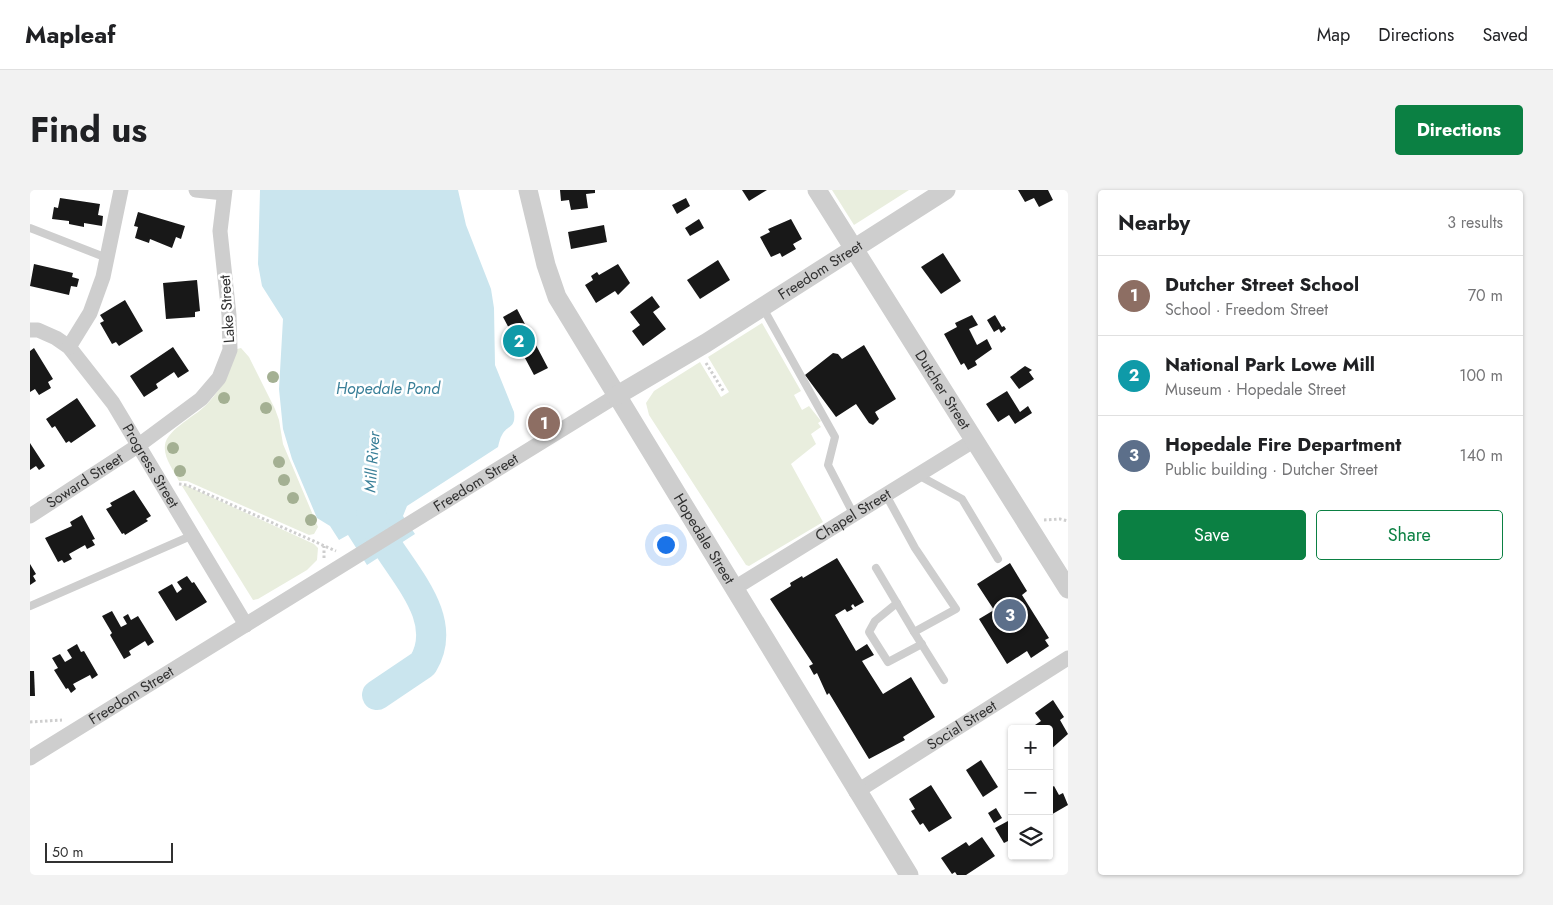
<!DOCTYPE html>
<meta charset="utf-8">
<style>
body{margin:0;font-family:Jost,sans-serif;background:#f2f2f2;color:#202124}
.controls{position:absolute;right:15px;bottom:15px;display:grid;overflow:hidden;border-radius:5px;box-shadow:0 1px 4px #0004}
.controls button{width:45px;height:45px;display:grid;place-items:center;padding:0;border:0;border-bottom:1px solid #e0e0e0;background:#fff;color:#202124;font:25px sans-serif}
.scale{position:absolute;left:15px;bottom:12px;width:128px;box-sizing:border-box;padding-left:5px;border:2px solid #313131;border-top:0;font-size:14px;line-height:18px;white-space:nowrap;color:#313131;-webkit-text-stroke:4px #fff;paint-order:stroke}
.you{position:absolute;left:635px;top:354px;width:18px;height:18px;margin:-12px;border:4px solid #fff;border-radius:50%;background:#1a73e8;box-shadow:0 0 0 8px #1a73e833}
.badge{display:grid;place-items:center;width:32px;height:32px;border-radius:50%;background:#0b8043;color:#fff;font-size:16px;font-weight:700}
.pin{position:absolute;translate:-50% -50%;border:2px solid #fff;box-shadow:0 1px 5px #0006}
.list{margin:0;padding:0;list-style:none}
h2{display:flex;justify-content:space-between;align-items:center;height:65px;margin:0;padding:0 20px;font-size:21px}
h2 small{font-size:16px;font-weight:400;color:#757577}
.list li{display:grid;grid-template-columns:32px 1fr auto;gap:15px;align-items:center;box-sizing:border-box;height:80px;padding:0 20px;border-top:1px solid #e0e0e0}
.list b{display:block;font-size:19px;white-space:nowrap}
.list p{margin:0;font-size:16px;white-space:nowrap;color:#757577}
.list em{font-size:16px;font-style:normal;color:#757577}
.actions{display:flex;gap:10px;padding:15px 20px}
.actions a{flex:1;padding:11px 0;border:1px solid #0b8043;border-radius:5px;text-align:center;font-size:18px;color:#0b8043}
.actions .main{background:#0b8043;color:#fff}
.icon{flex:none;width:28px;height:28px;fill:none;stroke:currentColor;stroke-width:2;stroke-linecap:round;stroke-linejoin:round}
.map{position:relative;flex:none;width:1038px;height:685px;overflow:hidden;border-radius:5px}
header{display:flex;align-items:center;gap:30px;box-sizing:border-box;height:70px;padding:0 25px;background:#fff;border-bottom:1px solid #e0e0e0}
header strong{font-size:24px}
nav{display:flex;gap:28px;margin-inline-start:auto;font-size:18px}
.intro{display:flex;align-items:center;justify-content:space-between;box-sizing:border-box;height:120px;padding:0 30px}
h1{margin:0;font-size:35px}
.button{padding:12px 22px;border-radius:5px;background:#0b8043;color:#fff;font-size:18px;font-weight:700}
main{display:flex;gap:30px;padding:0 30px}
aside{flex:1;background:#fff;border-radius:5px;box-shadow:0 1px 4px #0004}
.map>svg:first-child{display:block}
</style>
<header>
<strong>Mapleaf</strong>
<nav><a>Map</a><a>Directions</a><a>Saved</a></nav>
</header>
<div class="intro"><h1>Find us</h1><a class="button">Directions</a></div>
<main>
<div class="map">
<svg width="1038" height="685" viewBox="0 0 1038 685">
<rect width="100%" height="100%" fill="#fff"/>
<g fill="#e9eede">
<polygon points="802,0 879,0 824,35"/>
<polygon points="732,133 771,201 764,205 772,220 779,216 791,231 788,233 791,237 781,244 786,254 761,274 793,332 719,376 716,375 619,225 616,213 624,201 670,172 691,207 699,202 678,167"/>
<path d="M 211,158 L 219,167 L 245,219 L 249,230 L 253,254 L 288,337 L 284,344 L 279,345 L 157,291 L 149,291 C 144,281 133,267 135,255 C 137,239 168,225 178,213 C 193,197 200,180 207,159 Z"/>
<polygon points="155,295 284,354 288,358 287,370 277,380 228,409 223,410 152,296"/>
</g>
<path fill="#cae5ee" d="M 230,0 L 428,0 L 436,35 L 461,99 L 464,118 L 465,175 L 484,222 C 486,239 478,234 472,245 C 470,248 469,253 468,257 L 377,316 L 373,326 L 385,344 L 337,375 L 318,345 L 309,350 L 300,336 L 287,328 L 262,269 L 253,239 L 249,199 L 253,129 L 232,96 L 228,74 Z"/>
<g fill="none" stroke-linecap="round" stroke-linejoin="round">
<path stroke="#cae5ee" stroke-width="30" d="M 341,324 C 355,370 425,421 393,474 L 347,505"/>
</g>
<g fill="#181818">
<polygon points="530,0 565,0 565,3 556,4 558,18 541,20 539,10 531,11"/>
<polygon points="712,0 737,0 719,11"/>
<polygon points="988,0 1018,0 1023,10 1009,17 1004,8 995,12"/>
<polygon points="30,8 70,14 68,25 73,26 72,36 54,33 54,37 39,34 39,31 22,29 24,17 28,18"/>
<polygon points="656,8 660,16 647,24 642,15"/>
<polygon points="108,22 155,36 151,49 146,47 142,58 120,49 119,53 105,48 108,37 104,36"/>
<polygon points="669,29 674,38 660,46 655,38"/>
<polygon points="761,29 772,49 763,54 766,59 752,67 750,63 741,67 730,47 740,42 738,39"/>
<polygon points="574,35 577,52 541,59 538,42"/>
<polygon points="913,63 931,91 911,104 891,77"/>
<polygon points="688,70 700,90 670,109 657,90"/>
<polygon points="4,74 43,83 42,87 49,89 47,97 41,96 39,105 0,96"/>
<polygon points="588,74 600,93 588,105 585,101 566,113 555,95 563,90 561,86 567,82 569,85"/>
<polygon points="167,90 170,121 165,122 165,127 136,129 133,93"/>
<polygon points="622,106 630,117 623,122 636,139 613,156 602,141 610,135 600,122"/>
<polygon points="95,110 113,141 89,156 86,152 82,154 70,133 74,131 70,125"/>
<polygon points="487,119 518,178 504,185 488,155 480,159 473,147 481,142 473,127"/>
<polygon points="942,125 948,135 939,139 947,155 957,149 962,159 945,171 947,175 938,180 934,173 931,175 914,144 927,137 925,133"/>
<polygon points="965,125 972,137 974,136 976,139 971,143 969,139 964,142 957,130"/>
<polygon points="834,155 866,209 845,222 849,229 843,235 839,233 826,214 806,227 775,185 803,163 808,164 812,169"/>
<polygon points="143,157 159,181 148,188 144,182 126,194 128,198 114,207 100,186"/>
<polygon points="4,158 23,189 18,192 21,198 9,205 5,199 0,202 0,161"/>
<polygon points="995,176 1002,180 999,182 1004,189 989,199 980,187"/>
<polygon points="977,201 990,222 998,216 1002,223 985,234 979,225 968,232 956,214"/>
<polygon points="47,208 66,236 41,253 39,251 36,253 25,236 22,238 16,229"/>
<polygon points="0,253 15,276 9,280 6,276 0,280"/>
<polygon points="104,300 121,326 116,329 118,331 95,345 94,343 92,344 76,319 82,316 80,313"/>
<polygon points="52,325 65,349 62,350 65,355 57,359 55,355 39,364 42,369 34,373 32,370 28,372 15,348 42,336 40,332"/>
<polygon points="807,368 834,412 825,417 823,414 821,416 823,419 817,422 815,419 805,425 826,461 837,454 844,465 832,471 853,504 881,487 905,527 873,547 875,550 839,569 799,503 797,505 787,483 784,485 779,476 783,474 740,409 761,396 760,393 772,386 773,388"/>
<polygon points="980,373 997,401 992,405 1019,448 1015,450 1019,456 1001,468 997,461 977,474 949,429 964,420 947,394"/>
<polygon points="0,374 6,384 3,386 6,391 0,395"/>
<polygon points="157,386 162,393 164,392 177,412 146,431 128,402 142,394 147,403 152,399 147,392"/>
<polygon points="82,421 91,437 97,434 93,427 98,424 101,430 108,426 124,452 118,456 115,451 99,461 101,465 94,469 80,445 82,443 72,426"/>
<polygon points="47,454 51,462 54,461 68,485 62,489 60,485 43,494 46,499 41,503 38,498 36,499 24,480 28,478 22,468 30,464 35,472 42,468 37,460"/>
<polygon points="0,481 4,481 5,506 0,506"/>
<polygon points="1023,510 1034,527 1030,530 1038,544 1020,560 1019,539 999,539 1011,531 1005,523"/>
<polygon points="951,570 968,597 953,607 936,580"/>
<polygon points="901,595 922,628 899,642 893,633 890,635 881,621 885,619 879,609"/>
<polygon points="1024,596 1029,605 1033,603 1038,615 1019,626 1019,599"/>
<polygon points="966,618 972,628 964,633 958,623"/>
<polygon points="978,631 982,636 982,649 974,653 965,638"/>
<polygon points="952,647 965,666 936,685 927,685 925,682 922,684 911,668 936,652 939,656"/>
</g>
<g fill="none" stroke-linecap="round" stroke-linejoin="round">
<g stroke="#cecece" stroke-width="3" stroke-dasharray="2.5 2.5" stroke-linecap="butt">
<polyline points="676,173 694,202"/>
<polyline points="149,294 157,295 306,361"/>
<polyline points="1014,330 1030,329 1038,331"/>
<polyline points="294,368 294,356"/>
<polyline points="0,532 32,530"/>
</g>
<g stroke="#cecece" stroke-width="8">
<polyline points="0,38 77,68"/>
<polyline points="733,118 805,247 798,275 824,325"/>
<polyline points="888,285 932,309 968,369"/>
<polyline points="846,378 884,442 926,419 885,358 856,305"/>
<polyline points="867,413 845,431 839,442 858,472 892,454"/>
<polyline points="0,416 163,345"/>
<polyline points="884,442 914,490"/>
</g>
<g stroke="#cecece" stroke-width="15">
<polyline points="166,0 194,3"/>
<path id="s1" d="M 0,140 L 8,140 L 26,148 L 39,157 L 83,213 L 216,435"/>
<polyline points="39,157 60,123 73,87 91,0"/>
<path id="s2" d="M 0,326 L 109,255 L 171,209 L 189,188 L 200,160 L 199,125 L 190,41 L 195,0"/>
<path id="s3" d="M 703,399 L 943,251"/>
<path id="s4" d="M 0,568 L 586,206"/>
<path id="s5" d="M 826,602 L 1038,468"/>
</g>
<g stroke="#cecece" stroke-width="19">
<path id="s6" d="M 498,0 L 516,75 L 527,107 L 879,685"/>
<path id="s7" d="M 787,0 L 1038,399"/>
<path id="s8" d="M 586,206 L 676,153 L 916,0"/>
</g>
</g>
<g fill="#a4b093">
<circle cx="243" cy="187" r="6"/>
<circle cx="194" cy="208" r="6"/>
<circle cx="236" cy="218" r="6"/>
<circle cx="143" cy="258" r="6"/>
<circle cx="249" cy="272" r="6"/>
<circle cx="150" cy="281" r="6"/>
<circle cx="254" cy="290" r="6"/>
<circle cx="263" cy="308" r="6"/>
<circle cx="281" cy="330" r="6"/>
</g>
<g text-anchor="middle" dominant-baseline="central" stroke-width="5" stroke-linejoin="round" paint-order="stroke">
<g font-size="15" fill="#313131" stroke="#fff">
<text stroke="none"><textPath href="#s8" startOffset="240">Freedom Street</textPath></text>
<text transform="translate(197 119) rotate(-94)">Lake Street</text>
<text stroke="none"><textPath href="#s7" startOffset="236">Dutcher Street</textPath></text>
<text stroke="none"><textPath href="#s1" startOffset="188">Progress Street</textPath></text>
<text stroke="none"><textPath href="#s2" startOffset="65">Soward Street</textPath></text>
<text stroke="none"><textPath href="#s4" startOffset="524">Freedom Street</textPath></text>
<text stroke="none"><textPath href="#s3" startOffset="141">Chapel Street</textPath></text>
<text stroke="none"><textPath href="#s6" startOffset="394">Hopedale Street</textPath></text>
<text stroke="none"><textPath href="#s4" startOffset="119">Freedom Street</textPath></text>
<text stroke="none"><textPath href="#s5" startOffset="125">Social Street</textPath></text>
</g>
<g font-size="16" font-style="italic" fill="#397f98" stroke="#fff">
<text x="358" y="198">Hopedale Pond</text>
<text transform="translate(342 272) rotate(-86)">Mill River</text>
</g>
</g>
</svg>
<div class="controls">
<button>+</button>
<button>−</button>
<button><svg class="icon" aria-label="layers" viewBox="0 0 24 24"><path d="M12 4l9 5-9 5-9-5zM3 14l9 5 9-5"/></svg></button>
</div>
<div class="scale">50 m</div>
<div class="you"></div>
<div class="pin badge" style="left:514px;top:233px;background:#8d6e63">1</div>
<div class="pin badge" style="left:489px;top:151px;background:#0f9aa8">2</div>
<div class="pin badge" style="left:980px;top:425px;background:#5c6f8a">3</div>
</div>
<aside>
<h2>Nearby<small>3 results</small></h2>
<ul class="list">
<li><span class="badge" style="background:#8d6e63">1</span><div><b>Dutcher Street School</b><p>School · Freedom Street</p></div><em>70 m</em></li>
<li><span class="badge" style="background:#0f9aa8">2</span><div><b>National Park Lowe Mill</b><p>Museum · Hopedale Street</p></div><em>100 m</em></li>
<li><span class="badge" style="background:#5c6f8a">3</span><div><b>Hopedale Fire Department</b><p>Public building · Dutcher Street</p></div><em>140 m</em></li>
</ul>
<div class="actions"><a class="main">Save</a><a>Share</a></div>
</aside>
</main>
